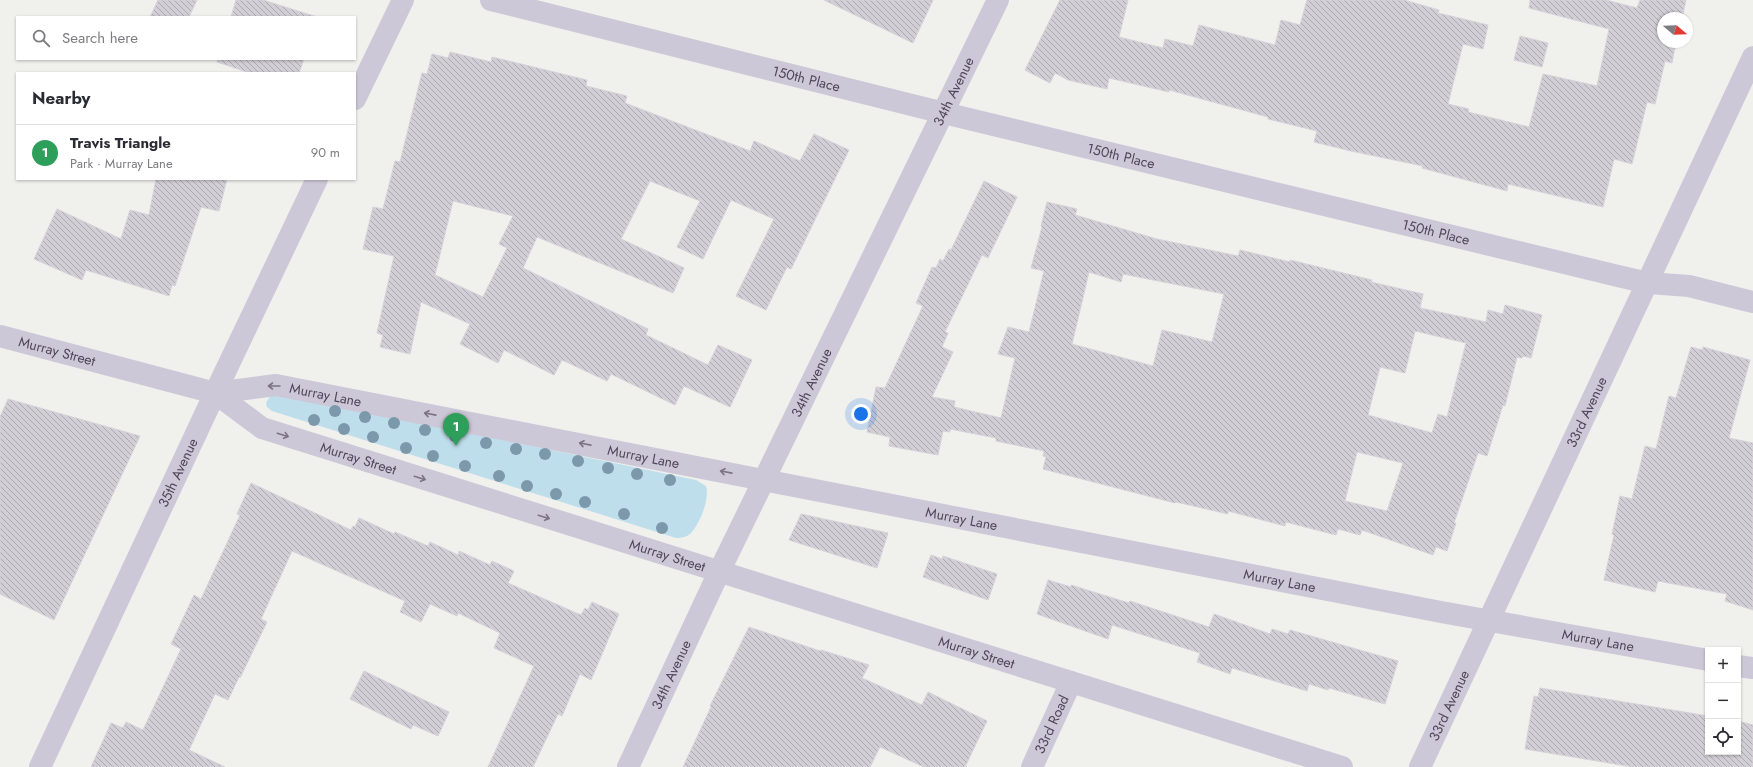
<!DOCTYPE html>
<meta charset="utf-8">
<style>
body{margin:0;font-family:Jost,sans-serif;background:#f2f2f3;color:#2b2b33}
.controls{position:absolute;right:12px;bottom:12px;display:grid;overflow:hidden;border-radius:0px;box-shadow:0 1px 3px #0004}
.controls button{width:36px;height:36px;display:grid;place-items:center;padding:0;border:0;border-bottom:1px solid #e1e1e2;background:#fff;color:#2b2b33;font:20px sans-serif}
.compass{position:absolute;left:1657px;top:12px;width:36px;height:36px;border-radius:50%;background:#fff;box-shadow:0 1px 3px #0004;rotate:109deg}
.you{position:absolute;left:861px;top:414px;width:14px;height:14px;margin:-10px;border:3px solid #fff;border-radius:50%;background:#1a73e8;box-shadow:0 0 0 6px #1a73e833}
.badge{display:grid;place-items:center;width:26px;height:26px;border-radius:50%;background:#7c3aed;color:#fff;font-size:13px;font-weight:700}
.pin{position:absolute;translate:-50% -33px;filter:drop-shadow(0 1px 2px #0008)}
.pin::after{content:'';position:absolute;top:21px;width:14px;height:12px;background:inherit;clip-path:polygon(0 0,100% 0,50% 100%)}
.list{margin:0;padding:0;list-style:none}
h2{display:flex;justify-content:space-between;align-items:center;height:52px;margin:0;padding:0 16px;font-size:17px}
h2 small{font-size:13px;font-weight:400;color:#7c7c81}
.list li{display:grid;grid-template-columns:26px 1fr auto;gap:12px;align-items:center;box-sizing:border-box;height:56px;padding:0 16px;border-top:1px solid #e1e1e2}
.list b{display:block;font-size:15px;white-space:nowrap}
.list p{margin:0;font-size:13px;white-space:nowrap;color:#7c7c81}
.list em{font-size:13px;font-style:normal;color:#7c7c81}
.icon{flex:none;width:22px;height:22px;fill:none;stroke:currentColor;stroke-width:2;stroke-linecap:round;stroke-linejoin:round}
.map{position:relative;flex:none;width:1753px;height:767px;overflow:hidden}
.search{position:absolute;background:#fff;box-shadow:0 1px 3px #0004;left:16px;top:16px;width:340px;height:44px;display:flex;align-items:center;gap:10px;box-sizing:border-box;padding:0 14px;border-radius:0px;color:#7c7c81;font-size:15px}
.panel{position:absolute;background:#fff;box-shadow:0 1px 3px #0004;left:16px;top:72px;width:340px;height:108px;border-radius:0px}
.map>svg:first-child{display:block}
</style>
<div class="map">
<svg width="1753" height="767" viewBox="0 0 1753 767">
<defs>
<pattern id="building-back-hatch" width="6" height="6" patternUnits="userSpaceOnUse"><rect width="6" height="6" fill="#d2ced5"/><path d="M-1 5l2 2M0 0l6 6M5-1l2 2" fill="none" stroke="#ada9b0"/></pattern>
</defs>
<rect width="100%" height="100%" fill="#f0f0ed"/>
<path fill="#bfdeeb" d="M 282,394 L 696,480 L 706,486 C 710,499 700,523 691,533 C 687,537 682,538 676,538 L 272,411 L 267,407 L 266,403 L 270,396 Z"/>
<g fill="url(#building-back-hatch)" stroke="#d6d2d9" fill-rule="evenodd">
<polygon points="158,0 197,0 189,17 150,17"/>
<polygon points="236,0 263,0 317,17 231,17"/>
<polygon points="824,0 933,0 913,43"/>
<polygon points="1060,0 1128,0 1119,37 1163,48 1165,39 1193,46 1199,25 1275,45 1281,20 1300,25 1307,0 1404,0 1439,10 1438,13 1488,25 1483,49 1463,44 1448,104 1469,109 1468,112 1529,127 1543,74 1597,86 1609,29 1529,8 1530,0 1606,0 1637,8 1640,0 1686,0 1682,18 1663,18 1663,42 1676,42 1672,63 1665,61 1655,104 1647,102 1632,164 1614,159 1603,207 1508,184 1507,191 1422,168 1423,166 1351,151 1314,142 1317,131 1268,119 1268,117 1169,90 1169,92 1109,78 1107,89 1068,80 1055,73 1050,83 1025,70"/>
<polygon points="1520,36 1548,43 1542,67 1514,60"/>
<path d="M 450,52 L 491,62 L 492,57 L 587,80 L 586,86 L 627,96 L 625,103 L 750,151 L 754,141 L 800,161 L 814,134 L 849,150 L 791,269 L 787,267 L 766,310 L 736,296 L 774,219 L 731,200 L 703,259 L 677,247 L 700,201 L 650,181 L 621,239 L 684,268 L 673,293 L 537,237 L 523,268 L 648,329 L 646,335 L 708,365 L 718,345 L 752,360 L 730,407 L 684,386 L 675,405 L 611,374 L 607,381 L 562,360 L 554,375 L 504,350 L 498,363 L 460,344 L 470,324 L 421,302 L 410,354 L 380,347 L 383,335 L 377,333 L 394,256 L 363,249 L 373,207 L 383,209 L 395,161 L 400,162 L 422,73 L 427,74 L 432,54 L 448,58 ZM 453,201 L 513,216 L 499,244 L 507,248 L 483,297 L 435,275 Z"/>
<polygon points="218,59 304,59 299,73 250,73 217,62"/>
<polygon points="156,179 227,179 219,211 201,207 175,286 172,285 169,296 86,270 82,280 34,259 57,209 121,239 130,210 149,215"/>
<path d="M 984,181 L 1017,197 L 988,258 L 982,255 L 945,332 L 948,333 L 942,347 L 953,352 L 932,397 L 955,401 L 954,407 L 1001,418 L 1015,358 L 998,354 L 1008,327 L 1029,332 L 1044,271 L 1031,268 L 1042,227 L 1041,226 L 1047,202 L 1077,209 L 1075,215 L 1157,239 L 1238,256 L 1240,250 L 1290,262 L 1290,260 L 1372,280 L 1371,282 L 1423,294 L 1420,308 L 1486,322 L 1488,310 L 1503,314 L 1505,305 L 1542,315 L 1531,358 L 1523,356 L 1522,358 L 1517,357 L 1505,406 L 1503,405 L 1487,456 L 1478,453 L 1454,523 L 1456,523 L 1447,551 L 1436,547 L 1433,555 L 1362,530 L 1360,535 L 1338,529 L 1336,535 L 1286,522 L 1285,526 L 1228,511 L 1228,514 L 1176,502 L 1175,503 L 1043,469 L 1046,457 L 1043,456 L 1044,451 L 996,441 L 996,438 L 950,429 L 950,432 L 943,431 L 938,455 L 889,446 L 890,437 L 867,432 L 876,387 L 885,388 L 923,306 L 916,303 L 932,267 L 936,268 L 940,259 L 943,261 L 949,249 L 951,250 ZM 1089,272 L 1121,282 L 1123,274 L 1224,294 L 1212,342 L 1162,330 L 1153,366 L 1072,344 ZM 1415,331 L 1466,343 L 1447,417 L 1438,414 L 1432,433 L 1368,415 L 1380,367 L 1405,373 ZM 1357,452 L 1403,463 L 1387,511 L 1345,501 Z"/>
<polygon points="1691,347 1702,350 1703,347 1750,360 1729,438 1753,443 1753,610 1725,601 1727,594 1658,581 1655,592 1604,580 1614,535 1612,534 1620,496 1632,499 1645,446 1656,449 1669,396 1676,398"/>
<polygon points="8,399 140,436 54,620 0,594 0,417"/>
<polygon points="251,483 351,530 353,526 355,527 359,518 394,534 395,532 428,546 430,542 458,555 459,551 490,565 492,561 514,571 508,583 581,615 585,608 588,610 592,602 619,614 591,680 580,674 562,716 558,714 533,767 488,767 534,666 494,648 500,633 458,613 457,616 430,604 421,622 400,612 405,601 292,551 261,619 267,622 240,678 239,677 228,700 215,694 189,750 225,767 91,767 111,723 123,728 126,722 143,730 181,649 171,644 194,595 201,599 240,515 237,514"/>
<polygon points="801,514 888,533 877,568 789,540"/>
<polygon points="931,555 942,559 943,556 997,574 988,600 923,577"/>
<polygon points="1048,580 1071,587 1071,585 1129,603 1130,601 1209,627 1214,614 1270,634 1272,629 1288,634 1290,630 1398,661 1385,704 1329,688 1328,690 1309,684 1307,691 1232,668 1230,674 1197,662 1200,653 1112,625 1108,639 1037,614"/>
<polygon points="749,627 820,651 821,650 869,665 862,678 922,705 928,692 987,721 965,767 924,767 880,747 870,767 683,767 711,707 710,706"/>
<polygon points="364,671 449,712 438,736 413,725 411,729 350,699"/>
<polygon points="1540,688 1708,716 1708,752 1738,752 1738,721 1753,725 1753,767 1633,767 1525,749 1534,696 1538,697"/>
</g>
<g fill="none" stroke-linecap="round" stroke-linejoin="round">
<g stroke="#cdc8d7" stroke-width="22">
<path id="s1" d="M 491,0 L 944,113 L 1618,276 L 1648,283 L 1689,286 L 1753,302"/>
<polyline points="355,99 403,0"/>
<path id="s2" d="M 0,336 L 215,393 L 262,428 L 1342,767"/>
<path id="s3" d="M 215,393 L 276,385 L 1441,612 L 1708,660"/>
<polyline points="1738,666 1753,668"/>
<path id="s4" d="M 40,767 L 215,393 L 317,179"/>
<path id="s5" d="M 628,767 L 719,572 L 998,0"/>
<path id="s6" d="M 1032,767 L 1071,682"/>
<path id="s7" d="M 1420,767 L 1753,57"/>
</g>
</g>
<g fill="#7c99ab">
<circle cx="335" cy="411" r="6"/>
<circle cx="365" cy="417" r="6"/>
<circle cx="314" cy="420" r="6"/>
<circle cx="394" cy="423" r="6"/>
<circle cx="344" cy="429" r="6"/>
<circle cx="425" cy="430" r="6"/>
<circle cx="455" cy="436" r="6"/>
<circle cx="373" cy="437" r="6"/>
<circle cx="486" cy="443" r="6"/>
<circle cx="406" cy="448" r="6"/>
<circle cx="516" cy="449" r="6"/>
<circle cx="545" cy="454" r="6"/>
<circle cx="433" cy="456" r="6"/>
<circle cx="578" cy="461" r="6"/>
<circle cx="465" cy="466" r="6"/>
<circle cx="608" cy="468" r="6"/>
<circle cx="637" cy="474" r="6"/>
<circle cx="499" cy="476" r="6"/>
<circle cx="670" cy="480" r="6"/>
<circle cx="527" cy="486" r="6"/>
<circle cx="556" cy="494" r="6"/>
<circle cx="585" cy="502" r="6"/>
<circle cx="624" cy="514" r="6"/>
<circle cx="662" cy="528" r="6"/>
</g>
<defs><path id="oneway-shaft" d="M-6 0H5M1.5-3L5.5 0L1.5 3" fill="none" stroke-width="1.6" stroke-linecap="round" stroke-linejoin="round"/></defs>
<g stroke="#7a7485">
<use href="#oneway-shaft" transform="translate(274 386) rotate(180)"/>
<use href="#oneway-shaft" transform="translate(430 414) rotate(-169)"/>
<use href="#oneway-shaft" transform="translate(283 435) rotate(17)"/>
<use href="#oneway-shaft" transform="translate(585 444) rotate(-169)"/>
<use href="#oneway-shaft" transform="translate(726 472) rotate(-169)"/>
<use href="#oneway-shaft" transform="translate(420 478) rotate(17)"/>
<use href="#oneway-shaft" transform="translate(544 517) rotate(17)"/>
</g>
<g text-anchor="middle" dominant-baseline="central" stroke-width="3" stroke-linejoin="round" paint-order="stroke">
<g font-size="14" fill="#4e4759" stroke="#fff">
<text stroke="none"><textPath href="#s1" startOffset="325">150th Place</textPath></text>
<text stroke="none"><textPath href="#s5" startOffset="750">34th Avenue</textPath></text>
<text stroke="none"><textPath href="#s1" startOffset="649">150th Place</textPath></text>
<text stroke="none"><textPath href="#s1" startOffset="973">150th Place</textPath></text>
<text stroke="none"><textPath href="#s2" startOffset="59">Murray Street</textPath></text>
<text stroke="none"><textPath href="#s5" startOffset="426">34th Avenue</textPath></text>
<text stroke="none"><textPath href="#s3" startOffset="112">Murray Lane</textPath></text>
<text stroke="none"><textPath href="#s7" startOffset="392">33rd Avenue</textPath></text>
<text stroke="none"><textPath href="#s3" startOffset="436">Murray Lane</textPath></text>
<text stroke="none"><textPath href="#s2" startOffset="382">Murray Street</textPath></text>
<text stroke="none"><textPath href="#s4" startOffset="325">35th Avenue</textPath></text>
<text stroke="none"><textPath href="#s3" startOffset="760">Murray Lane</textPath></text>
<text stroke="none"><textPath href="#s2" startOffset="706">Murray Street</textPath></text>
<text stroke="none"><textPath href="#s3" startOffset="1084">Murray Lane</textPath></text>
<text stroke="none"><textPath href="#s3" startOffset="1408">Murray Lane</textPath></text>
<text stroke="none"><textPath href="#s2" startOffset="1030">Murray Street</textPath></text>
<text stroke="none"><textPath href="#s5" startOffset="102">34th Avenue</textPath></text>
<text stroke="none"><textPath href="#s7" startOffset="68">33rd Avenue</textPath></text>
<text stroke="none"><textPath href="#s6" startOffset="47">33rd Road</textPath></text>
</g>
</g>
</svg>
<div class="controls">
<button>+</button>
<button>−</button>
<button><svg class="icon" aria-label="locate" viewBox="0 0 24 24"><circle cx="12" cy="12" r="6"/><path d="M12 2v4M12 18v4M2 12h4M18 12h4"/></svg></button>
</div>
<svg class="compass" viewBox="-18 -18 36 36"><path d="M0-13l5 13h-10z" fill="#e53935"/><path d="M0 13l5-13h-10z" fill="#7c7c81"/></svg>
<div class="you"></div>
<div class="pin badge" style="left:456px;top:446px;background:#2e9e5b">1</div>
<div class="search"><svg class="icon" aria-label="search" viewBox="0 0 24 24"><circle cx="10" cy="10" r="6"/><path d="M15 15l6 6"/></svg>Search here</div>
<section class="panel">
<h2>Nearby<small></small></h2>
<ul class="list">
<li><span class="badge" style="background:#2e9e5b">1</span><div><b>Travis Triangle</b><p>Park · Murray Lane</p></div><em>90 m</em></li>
</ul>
</section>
</div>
